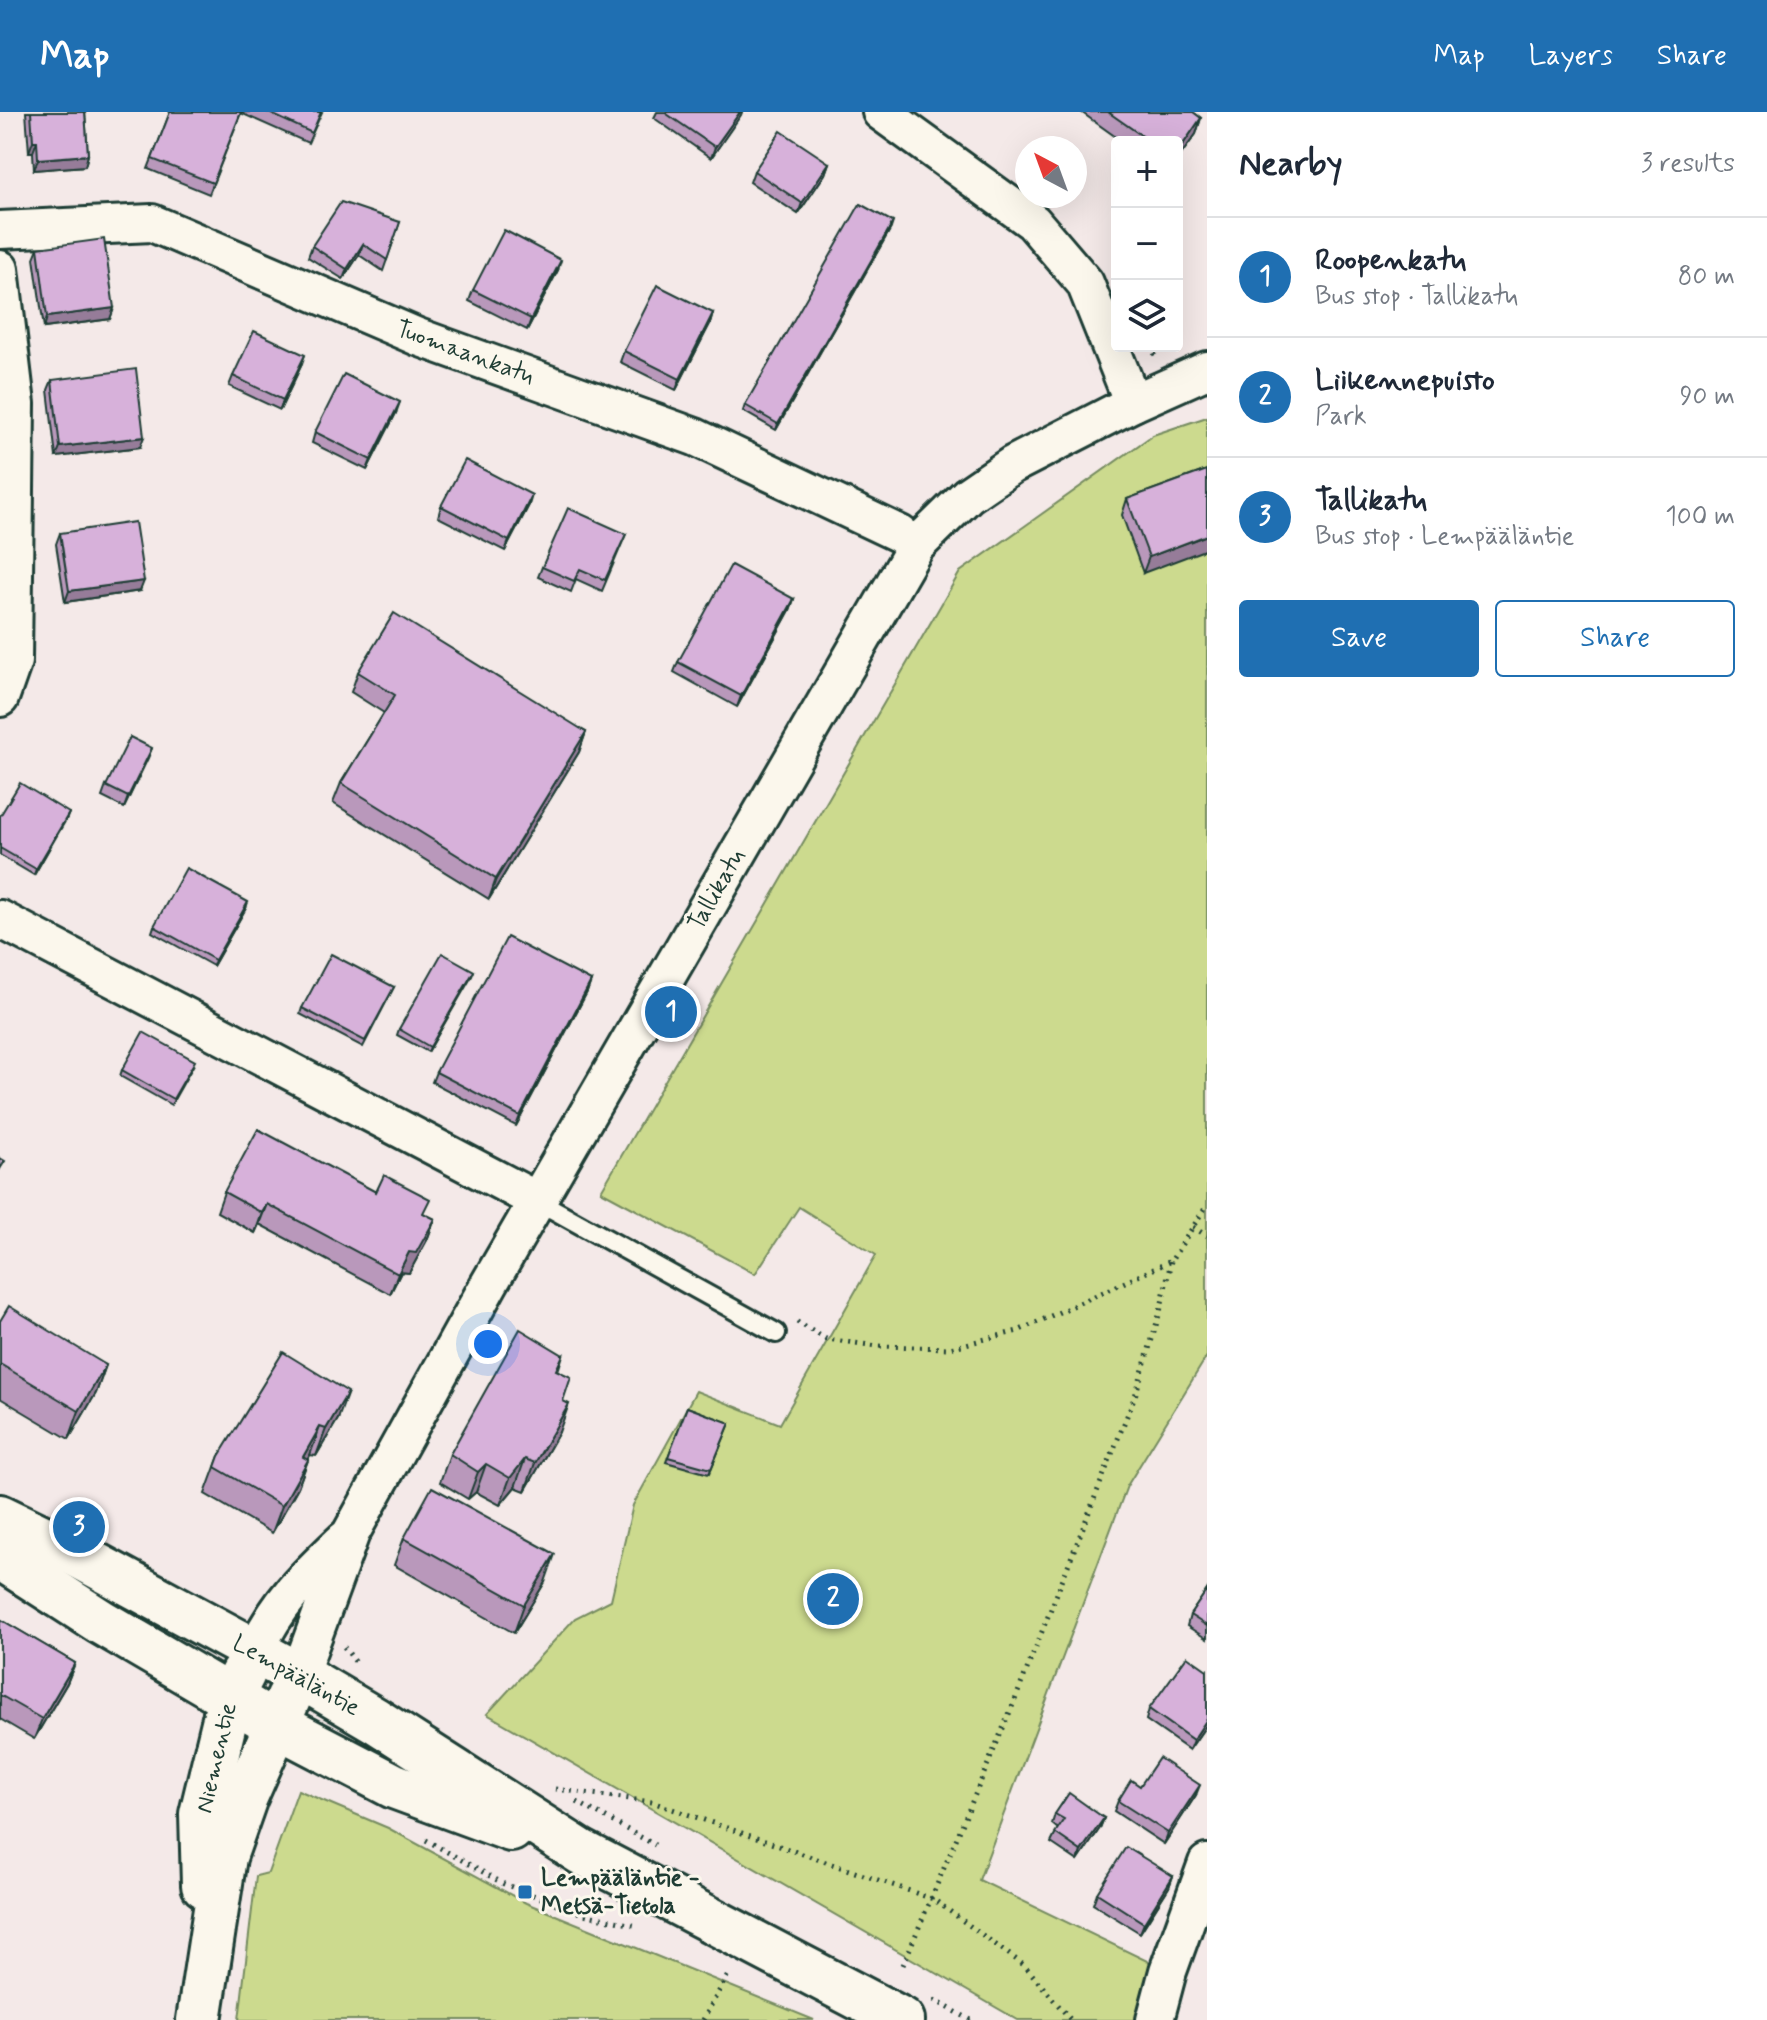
<!DOCTYPE html>
<meta charset="utf-8">
<style>
body{margin:0;font-family:Mynerve,sans-serif;background:#f6f6f7;color:#1f2937}
.controls{position:absolute;right:24px;top:24px;display:grid;overflow:hidden;border-radius:8px;box-shadow:0 8px 32px #0002}
.controls button{width:72px;height:72px;display:grid;place-items:center;padding:0;border:0;border-bottom:2px solid #e0e1e3;background:#fff;color:#1f2937;font:40px sans-serif}
.compass{position:absolute;left:1015px;top:24px;width:72px;height:72px;border-radius:50%;background:#fff;box-shadow:0 8px 32px #0002;rotate:319deg}
.you{position:absolute;left:488px;top:1232px;width:28px;height:28px;margin:-20px;border:6px solid #fff;border-radius:50%;background:#1a73e8;box-shadow:0 0 0 12px #1a73e833}
.badge{display:grid;place-items:center;width:52px;height:52px;border-radius:50%;background:#1f6fb2;color:#fff;font-size:26px;font-weight:700}
.pin{position:absolute;translate:-50% -50%;border:4px solid #fff;box-shadow:0 2px 8px #0006}
.list{margin:0;padding:0;list-style:none}
h2{display:flex;justify-content:space-between;align-items:center;height:104px;margin:0;padding:0 32px;font-size:34px}
h2 small{font-size:26px;font-weight:400;color:#747a83}
.list li{display:grid;grid-template-columns:52px 1fr auto;gap:24px;align-items:center;box-sizing:border-box;height:120px;padding:0 32px;border-top:2px solid #e0e1e3}
.list b{display:block;font-size:30px;white-space:nowrap}
.list p{margin:0;font-size:26px;white-space:nowrap;color:#747a83}
.list em{font-size:26px;font-style:normal;color:#747a83}
.actions{display:flex;gap:16px;padding:24px 32px}
.actions a{flex:1;padding:18px 0;border:2px solid #1f6fb2;border-radius:8px;text-align:center;font-size:28px;color:#1f6fb2}
.actions .main{background:#1f6fb2;color:#fff}
.icon{flex:none;width:44px;height:44px;fill:none;stroke:currentColor;stroke-width:2;stroke-linecap:round;stroke-linejoin:round}
.map{position:relative;flex:none;width:1207px;height:1908px;overflow:hidden}
header{display:flex;align-items:center;gap:48px;box-sizing:border-box;height:112px;padding:0 40px;background:#1f6fb2;color:#fff}
header strong{font-size:38px}
nav{display:flex;gap:44px;margin-inline-start:auto;font-size:28px}
main{display:flex}
aside{flex:1;background:#fff}
.map>svg:first-child{display:block}
</style>
<header>
<strong>Map</strong>
<nav><a>Map</a><a>Layers</a><a>Share</a></nav>
</header>
<main>
<div class="map">
<svg width="1207" height="1908" viewBox="0 0 1207 1908">
<rect width="100%" height="100%" fill="#f4e9e8"/>
<filter id="ink" filterUnits="userSpaceOnUse"><feTurbulence type="fractalNoise" baseFrequency=".0125" numOctaves="2"/><feDisplacementMap in="SourceGraphic" scale="16" xChannelSelector="R" yChannelSelector="G"/><feConvolveMatrix kernelMatrix="1 2 1 2 8 2 1 2 1" color-interpolation-filters="sRGB"/></filter>
<g filter="url(#ink)">
<g fill="#ccda8e" stroke="#768c61" stroke-width="2">
<polygon points="1207,305 1207,1244 1127,1374 979,1768 1168,1859 1155,1908 1018,1908 487,1602 575,1506 611,1488 633,1393 696,1279 780,1312 876,1143 799,1095 755,1162 601,1079 960,460 1153,323"/>
<polygon points="298,1678 388,1716 526,1791 814,1908 239,1908 256,1764 268,1761"/>
</g>
<g fill="none" stroke-linecap="round" stroke-linejoin="round">
<g stroke="#1f3d34" stroke-width="24">
<polyline id="lane" points="538,1089 776,1221"/>
</g>
<g stroke="#1f3d34" stroke-width="42">
<g id="street">
<polyline points="881,0 1033,110 1085,171 1133,291"/>
<polyline points="0,118 152,111 418,225 695,325 900,422 916,434"/>
<polyline points="0,157 16,292 13,549 0,586"/>
<polyline points="0,807 538,1089"/>
<path d="M 254,1541 C 279,1489 303,1467 344,1428"/>
<polyline points="299,1563 351,1421 489,1172 916,434 968,383 1012,353 1133,291 1207,258"/>
<polyline points="1155,1908 1168,1859 1207,1751"/>
</g>
</g>
<g stroke="#1f3d34" stroke-width="50">
<g id="secondary">
<polyline points="0,1405 66,1437 299,1563 375,1608 581,1740 902,1908"/>
<polyline points="0,1445 101,1510 277,1613 394,1674 511,1717"/>
<polyline points="204,1773 202,1702 230,1586 243,1561"/>
<polyline points="199,1908 224,1745 245,1685 289,1585"/>
</g>
</g>
<g stroke="#1f3d34" stroke-width="5" stroke-dasharray="2 6" stroke-linecap="butt">
<polyline points="1151,234 1157,248"/>
<polyline points="1193,1115 1207,1124"/>
<polyline points="797,1210 826,1227 877,1234 950,1236 1018,1219 1171,1149 1207,1093"/>
<polyline points="344,1535 357,1552"/>
<polyline points="555,1677 652,1690 933,1787 1025,1854 1071,1908"/>
<polyline points="577,1690 655,1733"/>
<polyline points="426,1728 504,1772 583,1802 638,1814"/>
<polyline points="903,1853 1015,1588 1136,1281 1160,1200 1171,1149"/>
<polyline points="934,1888 971,1908"/>
<polyline points="703,1908 729,1861"/>
</g>
<use href="#lane" stroke="#fbf7ec" stroke-width="18"/>
<use href="#street" stroke="#fbf7ec" stroke-width="36"/>
<use href="#secondary" stroke="#fbf7ec" stroke-width="44"/>
</g>
<g fill="#b998bb" stroke="#1f3d34" stroke-width="2">
<polygon points="26,0 85,0 88,43 85,54 34,58 33,40 29,40"/>
<polygon points="170,0 322,0 308,31 241,1 209,82 148,57"/>
<polygon points="657,0 742,0 711,46 654,6"/>
<polygon points="1081,0 1193,0 1201,6 1196,22 1177,48 1177,30 1123,30"/>
<polygon points="829,51 825,62 798,102 750,70 754,59"/>
<polygon points="400,110 383,159 359,143 343,167 308,145 312,134"/>
<polygon points="891,116 776,318 743,299 745,293"/>
<polygon points="38,136 114,196 110,207 44,216 34,146"/>
<polygon points="558,158 527,218 469,189 473,178"/>
<polygon points="713,201 710,212 676,278 620,250 624,239"/>
<polygon points="301,254 280,298 229,274 233,264"/>
<polygon points="52,268 140,335 56,345 48,278"/>
<polygon points="396,301 367,358 312,331 315,320"/>
<polygon points="1207,358 1143,461 1122,403 1127,387"/>
<polygon points="529,393 505,439 438,405 441,394"/>
<polygon points="60,421 140,479 65,490 56,432"/>
<polygon points="626,422 602,479 576,467 571,480 538,465 542,455"/>
<polygon points="794,487 790,498 737,595 674,560 678,550"/>
<polygon points="358,560 586,620 579,640 489,787 333,691 341,671 384,601 351,580"/>
<polygon points="152,636 124,696 102,685 106,674"/>
<polygon points="69,701 34,763 0,743 0,704"/>
<polygon points="246,796 213,854 152,820 154,814"/>
<polygon points="474,859 428,940 397,923 399,917"/>
<polygon points="591,869 587,880 516,1014 432,970 436,960"/>
<polygon points="394,875 363,935 300,902 302,896"/>
<polygon points="193,954 171,993 120,964 122,958"/>
<polygon points="224,1080 376,1080 435,1107 427,1128 409,1161 401,1160 390,1182 259,1112 255,1121 217,1100"/>
<polygon points="0,1209 106,1253 96,1281 69,1327 0,1286"/>
<polygon points="563,1243 558,1259 563,1289 559,1320 525,1379 515,1375 500,1393 476,1380 468,1387 440,1370 450,1342"/>
<polygon points="687,1295 730,1311 709,1362 666,1350"/>
<polygon points="338,1307 316,1344 310,1343 298,1375 272,1421 205,1382 219,1344"/>
<polygon points="404,1426 545,1470 514,1521 394,1453"/>
<polygon points="1207,1478 1207,1527 1187,1514 1190,1503"/>
<polygon points="0,1507 75,1551 67,1571 34,1627 0,1607"/>
<polygon points="1207,1558 1207,1612 1189,1638 1146,1608 1149,1597"/>
<polygon points="1140,1674 1196,1683 1164,1732 1114,1699 1118,1689"/>
<polygon points="1055,1702 1104,1706 1100,1716 1078,1749 1051,1731 1058,1717 1052,1712"/>
<polygon points="1173,1764 1169,1775 1140,1821 1093,1792 1097,1781"/>
</g>
<g fill="#967c99" stroke="#1f3d34" stroke-width="2">
<polygon points="740,0 742,0 741,3 711,46 715,35"/>
<polygon points="1201,6 1196,22 1177,48 1177,41"/>
<polygon points="33,29 37,29 33,40 29,40"/>
<polygon points="88,43 85,54 34,58 38,47"/>
<polygon points="829,51 825,62 798,102 802,91"/>
<polygon points="893,110 891,116 776,318 778,312"/>
<polygon points="363,132 359,143 343,167 347,157"/>
<polygon points="561,148 558,158 527,218 531,207"/>
<polygon points="114,196 110,207 44,216 47,205"/>
<polygon points="713,201 710,212 676,278 680,267"/>
<polygon points="305,243 301,254 280,298 283,288"/>
<polygon points="400,290 396,301 367,358 371,348"/>
<polygon points="144,325 140,335 56,345 60,335"/>
<polygon points="532,383 529,393 505,439 509,429"/>
<polygon points="1207,423 1207,437 1143,461 1149,445"/>
<polygon points="144,469 140,479 65,490 69,479"/>
<polygon points="794,487 790,498 737,595 741,584"/>
<polygon points="586,620 579,640 489,787 496,767"/>
<polygon points="152,636 148,646 124,696 128,685"/>
<polygon points="69,701 67,706 34,763 36,757"/>
<polygon points="248,790 246,796 213,854 215,848"/>
<polygon points="474,859 472,864 428,940 430,935"/>
<polygon points="591,869 587,880 516,1014 520,1004"/>
<polygon points="267,1092 259,1112 255,1121 262,1101"/>
<polygon points="435,1107 427,1128 409,1161 401,1160 390,1182 398,1162 409,1140"/>
<polygon points="106,1253 96,1281 69,1327 79,1299"/>
<polygon points="348,1280 338,1307 316,1344 326,1317"/>
<polygon points="569,1292 559,1320 525,1379 535,1351"/>
<polygon points="320,1315 310,1343 293,1373 303,1345"/>
<polygon points="525,1347 515,1375 500,1393 510,1366"/>
<polygon points="308,1348 298,1375 272,1421 282,1394"/>
<polygon points="486,1352 476,1380 468,1387 478,1360"/>
<polygon points="555,1442 545,1470 514,1521 524,1493"/>
<polygon points="75,1551 67,1571 34,1627 42,1607"/>
<polygon points="1207,1607 1207,1612 1189,1638 1193,1628"/>
<polygon points="1200,1673 1196,1683 1164,1732 1168,1721"/>
<polygon points="1104,1706 1100,1716 1078,1749 1081,1739"/>
<polygon points="1173,1764 1169,1775 1140,1821 1144,1811"/>
</g>
<g fill="#d7b1da" stroke="#1f3d34" stroke-width="2">
<polygon points="31,0 85,0 88,43 38,47 37,29 33,29"/>
<polygon points="170,0 241,0 213,71 152,47"/>
<polygon points="267,0 321,0 312,21"/>
<polygon points="664,0 740,0 715,35"/>
<polygon points="1108,0 1193,0 1201,6 1177,41 1177,30 1151,30"/>
<polygon points="781,19 829,51 802,91 754,59"/>
<polygon points="341,90 400,110 387,148 363,132 347,157 312,134"/>
<polygon points="860,92 893,110 778,312 745,293"/>
<polygon points="504,118 561,148 531,207 473,178"/>
<polygon points="104,127 114,196 47,205 38,136"/>
<polygon points="657,173 713,201 680,267 624,239"/>
<polygon points="254,219 305,243 283,288 233,264"/>
<polygon points="136,257 144,325 60,335 52,268"/>
<polygon points="344,262 400,290 371,348 315,320"/>
<polygon points="465,348 532,383 509,429 441,394"/>
<polygon points="1207,358 1207,423 1149,445 1127,387"/>
<polygon points="568,396 626,422 605,468 580,457 574,469 542,455"/>
<polygon points="135,410 144,469 69,479 60,421"/>
<polygon points="731,453 794,487 741,584 678,550"/>
<polygon points="394,501 586,620 496,767 341,671 395,583 358,560"/>
<polygon points="130,625 152,636 128,685 106,674"/>
<polygon points="20,671 69,701 36,757 0,736 0,704"/>
<polygon points="186,756 248,790 215,848 154,814"/>
<polygon points="507,825 591,869 520,1004 436,960"/>
<polygon points="442,841 474,859 430,935 399,917"/>
<polygon points="331,842 394,875 365,929 302,896"/>
<polygon points="143,920 195,949 173,987 122,958"/>
<polygon points="258,1017 376,1080 384,1063 430,1087 423,1101 435,1107 416,1141 409,1140 398,1162 267,1092 262,1101 224,1080"/>
<polygon points="0,1046 5,1049 0,1057"/>
<polygon points="9,1194 106,1253 79,1299 0,1252 0,1209"/>
<polygon points="520,1217 563,1243 556,1258 571,1265 563,1289 569,1292 535,1351 525,1347 510,1366 486,1352 478,1360 450,1342"/>
<polygon points="283,1240 348,1280 326,1317 320,1315 303,1345 308,1348 282,1394 215,1355 219,1344"/>
<polygon points="687,1295 730,1311 711,1357 668,1345"/>
<polygon points="432,1375 555,1442 524,1493 404,1426"/>
<polygon points="1207,1478 1207,1514 1190,1503"/>
<polygon points="0,1507 75,1551 42,1607 0,1583"/>
<polygon points="1187,1544 1207,1558 1207,1607 1193,1628 1149,1597"/>
<polygon points="1159,1646 1200,1673 1168,1721 1118,1689 1131,1668 1140,1674"/>
<polygon points="1069,1681 1104,1706 1081,1739 1055,1721 1064,1707 1055,1702"/>
<polygon points="1126,1735 1173,1764 1144,1811 1097,1781"/>
</g>
</g>
<rect fill="#1f6fb2" stroke="#fbf7ec" stroke-width="3" x="517" y="1772" width="16" height="16" rx="4"/>
<g text-anchor="middle" dominant-baseline="central" stroke-width="6" stroke-linejoin="round" paint-order="stroke">
<g font-size="24" fill="#1f3d34" stroke="#fbf7ec">
<text transform="translate(465 241) rotate(20)">Tuomaankatu</text>
<text transform="translate(717 778) rotate(-60)">Tallikatu</text>
<text transform="translate(296 1564) rotate(29)">Lempääläntie</text>
<text transform="translate(217 1646) rotate(-77)">Niementie</text>
</g>
<g font-size="24" font-weight="bold" fill="#1f3d34" stroke="#fbf7ec" text-anchor="start">
<text x="541" y="1766">Lempääläntie -<tspan x="541" dy="28">Metsä-Tietola</tspan></text>
</g>
</g>
</svg>
<div class="controls">
<button>+</button>
<button>−</button>
<button><svg class="icon" aria-label="layers" viewBox="0 0 24 24"><path d="M12 4l9 5-9 5-9-5zM3 14l9 5 9-5"/></svg></button>
</div>
<svg class="compass" viewBox="-18 -18 36 36"><path d="M0-13l5 13h-10z" fill="#e53935"/><path d="M0 13l5-13h-10z" fill="#747a83"/></svg>
<div class="you"></div>
<div class="pin badge" style="left:671px;top:900px">1</div>
<div class="pin badge" style="left:833px;top:1487px">2</div>
<div class="pin badge" style="left:79px;top:1415px">3</div>
</div>
<aside>
<h2>Nearby<small>3 results</small></h2>
<ul class="list">
<li><span class="badge">1</span><div><b>Roopenkatu</b><p>Bus stop · Tallikatu</p></div><em>80 m</em></li>
<li><span class="badge">2</span><div><b>Liikennepuisto</b><p>Park</p></div><em>90 m</em></li>
<li><span class="badge">3</span><div><b>Tallikatu</b><p>Bus stop · Lempääläntie</p></div><em>100 m</em></li>
</ul>
<div class="actions"><a class="main">Save</a><a>Share</a></div>
</aside>
</main>
